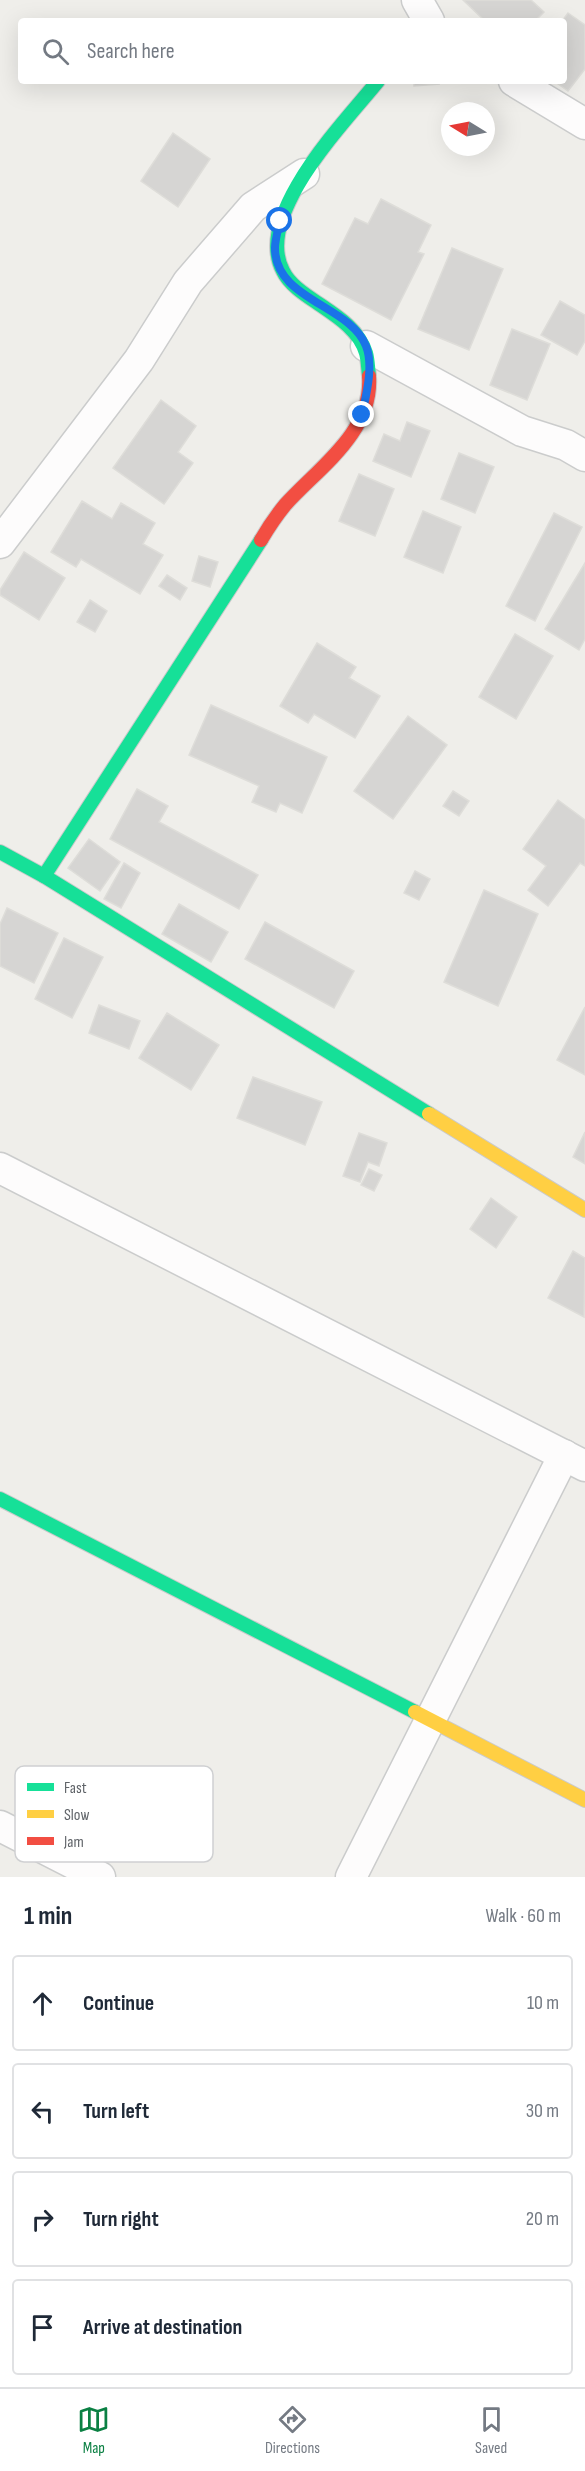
<!DOCTYPE html>
<meta charset="utf-8">
<style>
body{margin:0;font-family:"Sofia Sans Condensed",sans-serif;background:#f6f6f7;color:#1f2937}
.compass{position:absolute;left:441px;top:102px;width:54px;height:54px;border-radius:50%;background:#fff;box-shadow:0 6px 24px #0002;rotate:280deg}
.stop{position:absolute;width:18px;height:18px;margin:-14px;border:4px solid #1a73e8;border-radius:50%;background:#fff}
.stop.end{background:#1a73e8;border-color:#fff;box-shadow:0 2px 6px #0008}
.list{margin:0;padding:0;list-style:none}
h2{display:flex;justify-content:space-between;align-items:center;height:78px;margin:0;padding:0 24px;font-size:26px}
h2 small{font-size:20px;font-weight:400;color:#747a83}
.list li{display:grid;grid-template-columns:39px 1fr auto;gap:18px;align-items:center;box-sizing:border-box;height:96px;margin:0 12px 12px;padding:0 12px;border:2px solid #e0e1e3;border-radius:6px}
.list b{display:block;font-size:22px;white-space:nowrap}
.list em{font-size:20px;font-style:normal;color:#747a83}
.icon{flex:none;width:33px;height:33px;fill:none;stroke:currentColor;stroke-width:2;stroke-linecap:round;stroke-linejoin:round}
.map{position:relative;flex:none;width:585px;height:1877px;overflow:hidden}
.search{position:absolute;background:#fff;box-shadow:0 6px 24px #0002;left:18px;right:18px;top:18px;height:66px;display:flex;align-items:center;gap:15px;box-sizing:border-box;padding:0 21px;border-radius:6px;color:#747a83;font-size:22px}
.sheet{height:510px;background:#fff}
nav{display:flex;justify-content:space-around;align-items:center;box-sizing:border-box;height:84px;border-top:2px solid #e0e1e3;background:#fff;font-size:16px;color:#747a83}
nav a{display:grid;justify-items:center;gap:3px}
nav .on{color:#0b8043}
.map>svg:first-child{display:block}
</style>
<div class="map">
<svg width="585" height="1877" viewBox="0 0 585 1877">
<rect width="100%" height="100%" fill="#efeeea"/>
<g fill="#d6d5d3" stroke="#deddd9" stroke-width="1.5">
<polygon points="463,0 531,0 544,12 535,21 485,21"/>
<polygon points="568,13 585,25 585,69 568,91 554,81 564,81 564,21 562,21"/>
<polygon points="414,81 438,81 439,84 414,86"/>
<polygon points="173,133 210,159 178,207 141,181"/>
<polygon points="381,199 431,225 418,252 424,254 391,320 322,284 355,218 368,224"/>
<polygon points="452,248 503,269 469,350 418,329"/>
<polygon points="560,301 585,315 585,341 577,355 541,335"/>
<polygon points="512,329 550,344 527,400 490,385"/>
<polygon points="161,400 196,426 178,452 193,463 164,504 113,468"/>
<polygon points="407,422 430,431 411,477 373,461 384,434 400,441"/>
<polygon points="459,453 494,467 475,513 441,499"/>
<polygon points="359,474 394,489 375,536 339,521"/>
<polygon points="82,501 112,519 121,503 155,523 143,544 163,555 140,594 81,559 76,567 51,552"/>
<polygon points="423,511 461,527 443,573 404,557"/>
<polygon points="554,513 582,527 535,621 506,606"/>
<polygon points="24,552 65,578 39,620 0,595 0,590"/>
<polygon points="199,556 218,562 210,587 192,581"/>
<polygon points="585,563 585,639 579,650 545,629"/>
<polygon points="167,575 187,588 180,600 159,586"/>
<polygon points="90,600 107,611 95,632 77,622"/>
<polygon points="515,634 553,656 516,719 479,697"/>
<polygon points="317,643 356,667 349,678 380,696 355,738 314,714 308,723 280,706"/>
<polygon points="211,705 327,757 302,813 280,803 276,812 252,802 259,786 189,755"/>
<polygon points="408,716 447,745 393,819 354,791"/>
<polygon points="137,789 168,806 159,822 258,875 239,909 110,839"/>
<polygon points="453,791 469,801 459,816 443,806"/>
<polygon points="558,800 585,820 585,866 580,863 548,906 528,890 546,866 523,849"/>
<polygon points="89,839 120,862 100,891 68,868"/>
<polygon points="124,863 140,873 121,908 104,899"/>
<polygon points="415,871 430,879 419,900 404,893"/>
<polygon points="484,890 538,914 498,1006 444,982"/>
<polygon points="179,904 228,932 211,962 162,934"/>
<polygon points="7,908 58,933 34,983 0,966 0,924"/>
<polygon points="265,922 354,971 334,1008 245,959"/>
<polygon points="64,938 103,957 72,1018 35,999"/>
<polygon points="99,1005 140,1021 129,1049 89,1033"/>
<polygon points="585,1007 585,1075 557,1060"/>
<polygon points="167,1013 219,1045 191,1090 139,1058"/>
<polygon points="253,1077 322,1102 305,1145 237,1118"/>
<polygon points="585,1132 585,1164 573,1157"/>
<polygon points="359,1133 387,1143 379,1166 368,1162 360,1182 343,1176"/>
<polygon points="369,1169 382,1175 374,1191 361,1185"/>
<polygon points="491,1198 517,1217 496,1248 470,1229"/>
<polygon points="573,1251 585,1258 584,1317 548,1298"/>
</g>
<g fill="none" stroke-linecap="round" stroke-linejoin="round">
<g stroke="#cbcccc" stroke-width="33">
<g id="street">
<polyline points="417,0 429,21"/>
<polyline points="514,81 585,124"/>
<polyline points="366,346 522,431 566,445 585,456"/>
<polyline points="0,543 139,360 188,282 253,207 304,174"/>
<polyline points="0,1168 585,1466"/>
<polyline points="0,1826 100,1877"/>
<polyline points="351,1877 564,1455"/>
</g>
</g>
<g stroke="#cacacb" stroke-width="16">
<g id="fast">
<path d="M 369,376 C 368,368 368,360 366,353 C 359,329 335,315 316,302 C 304,294 289,284 283,271 C 253,215 345,122 378,81"/>
<polyline points="0,852 44,876 429,1114"/>
<polyline points="44,876 261,540"/>
<polyline points="0,1499 415,1712"/>
</g>
</g>
<g stroke="#cacacb" stroke-width="16">
<g id="slow">
<polyline points="429,1114 585,1210"/>
<polyline points="415,1712 585,1800"/>
</g>
</g>
<g stroke="#cacacb" stroke-width="16">
<path id="jam" d="M 261,540 C 268,528 276,516 285,505 C 318,468 373,433 369,376"/>
</g>
<use href="#street" stroke="#fdfcfc" stroke-width="30"/>
<use href="#fast" stroke="#16e098" stroke-width="14"/>
<use href="#slow" stroke="#ffcf43" stroke-width="14"/>
<use href="#jam" stroke="#f24e42" stroke-width="14"/>
</g>
<g fill="none" stroke-linecap="round" stroke-linejoin="round">
<path stroke="#1a73e8" stroke-width="8" d="M 280,221 C 278,230 275,240 275,248 C 275,300 350,305 366,346 C 374,366 366,395 362,415"/>
</g>
<rect x="15" y="1766" width="198" height="96" rx="9" fill="#fff" stroke="#cfd0d2" stroke-width="1.5"/>
<rect x="27" y="1783" width="27" height="8" fill="#16e098"/>
<rect x="27" y="1810" width="27" height="8" fill="#ffcf43"/>
<rect x="27" y="1837" width="27" height="8" fill="#f24e42"/>
<g font-size="16" fill="#5f6368">
<text x="64" y="1793">Fast</text>
<text x="64" y="1820">Slow</text>
<text x="64" y="1847">Jam</text>
</g>
</svg>
<svg class="compass" viewBox="-18 -18 36 36"><path d="M0-13l5 13h-10z" fill="#e53935"/><path d="M0 13l5-13h-10z" fill="#747a83"/></svg>
<div class="stop" style="left:280px;top:221px"></div>
<div class="stop end" style="left:362px;top:415px"></div>
<div class="search"><svg class="icon" aria-label="search" viewBox="0 0 24 24"><circle cx="10" cy="10" r="6"/><path d="M15 15l6 6"/></svg>Search here</div>
</div>
<section class="sheet">
<h2>1 min<small>Walk · 60 m</small></h2>
<ul class="list">
<li><svg class="icon" aria-label="ahead" viewBox="0 0 24 24"><path d="M12 20V5M6 11l6-6 6 6"/></svg><div><b>Continue</b></div><em>10 m</em></li>
<li><svg class="icon" aria-label="left" viewBox="0 0 24 24"><path d="M17 20v-9H6M10 6l-5 5 5 5"/></svg><div><b>Turn left</b></div><em>30 m</em></li>
<li><svg class="icon" aria-label="right" viewBox="0 0 24 24"><path d="M7 20v-9h11M14 6l5 5-5 5"/></svg><div><b>Turn right</b></div><em>20 m</em></li>
<li><svg class="icon" aria-label="arrive" viewBox="0 0 24 24"><path d="M6 21V4h12l-3 4 3 4H6"/></svg><div><b>Arrive at destination</b></div></li>
</ul>
</section>
<nav>
<a class="on"><svg class="icon" aria-label="map" viewBox="0 0 24 24"><path d="M3 6l6-2 6 2 6-2v14l-6 2-6-2-6 2zM9 4v14M15 6v14"/></svg>Map</a>
<a><svg class="icon" aria-label="directions" viewBox="0 0 24 24"><path d="M12 3l9 9-9 9-9-9zM9 14v-3h6M13 9l2 2-2 2"/></svg>Directions</a>
<a><svg class="icon" aria-label="saved" viewBox="0 0 24 24"><path d="M7 4h10v16l-5-4-5 4z"/></svg>Saved</a>
</nav>
